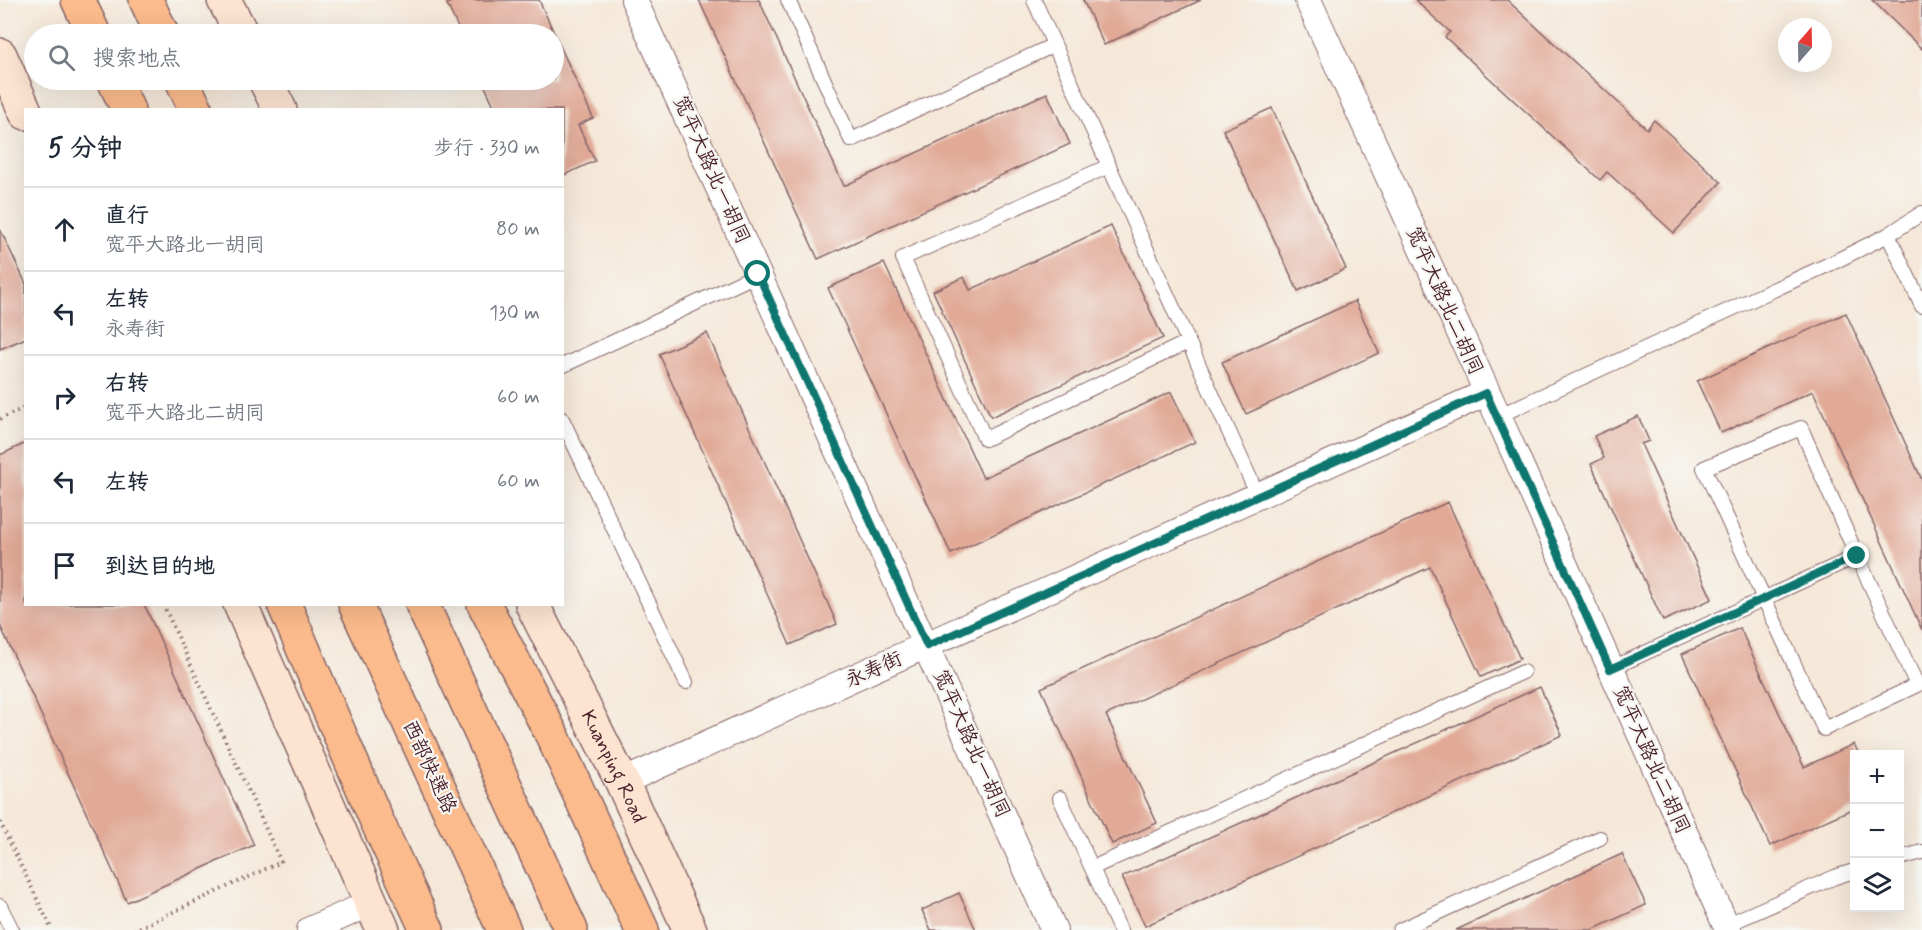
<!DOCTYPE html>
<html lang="zh">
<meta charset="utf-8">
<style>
body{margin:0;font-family:Mynerve,"LXGW WenKai TC",sans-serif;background:#f6f6f7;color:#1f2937}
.controls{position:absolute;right:18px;bottom:18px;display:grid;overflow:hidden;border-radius:0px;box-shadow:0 6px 24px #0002}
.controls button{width:54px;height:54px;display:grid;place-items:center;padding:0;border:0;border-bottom:2px solid #e0e1e3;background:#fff;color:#1f2937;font:30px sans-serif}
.compass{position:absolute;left:1778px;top:18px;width:54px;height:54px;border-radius:50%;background:#fff;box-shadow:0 6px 24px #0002;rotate:20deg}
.stop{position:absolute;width:18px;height:18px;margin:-14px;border:4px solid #0f766e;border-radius:50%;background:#fff}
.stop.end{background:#0f766e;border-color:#fff;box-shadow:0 2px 6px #0008}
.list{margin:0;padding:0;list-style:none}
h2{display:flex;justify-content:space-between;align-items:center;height:78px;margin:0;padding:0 24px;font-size:26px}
h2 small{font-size:20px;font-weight:400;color:#747a83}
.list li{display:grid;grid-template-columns:39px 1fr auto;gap:18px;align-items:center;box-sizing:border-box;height:84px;padding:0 24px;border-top:2px solid #e0e1e3}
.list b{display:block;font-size:22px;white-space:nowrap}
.list p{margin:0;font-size:20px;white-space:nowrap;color:#747a83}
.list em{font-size:20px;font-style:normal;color:#747a83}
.icon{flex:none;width:33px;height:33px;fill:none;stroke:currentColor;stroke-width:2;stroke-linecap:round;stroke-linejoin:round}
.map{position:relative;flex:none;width:1922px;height:930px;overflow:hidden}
.search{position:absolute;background:#fff;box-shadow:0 6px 24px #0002;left:24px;top:24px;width:540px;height:66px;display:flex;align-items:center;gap:15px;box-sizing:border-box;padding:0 21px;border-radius:33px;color:#747a83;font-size:22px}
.panel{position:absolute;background:#fff;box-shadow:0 6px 24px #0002;left:24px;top:108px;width:540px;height:498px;border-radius:0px}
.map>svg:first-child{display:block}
</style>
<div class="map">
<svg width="1922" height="930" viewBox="0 0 1922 930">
<rect width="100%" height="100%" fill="#f6f6f2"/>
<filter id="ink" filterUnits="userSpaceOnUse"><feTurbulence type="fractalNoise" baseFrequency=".0167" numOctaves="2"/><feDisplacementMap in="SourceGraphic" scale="12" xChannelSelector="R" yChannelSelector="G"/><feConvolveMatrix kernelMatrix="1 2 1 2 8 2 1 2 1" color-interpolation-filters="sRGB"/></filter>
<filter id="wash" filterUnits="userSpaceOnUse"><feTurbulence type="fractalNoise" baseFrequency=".008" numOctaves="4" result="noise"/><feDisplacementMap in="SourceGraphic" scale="24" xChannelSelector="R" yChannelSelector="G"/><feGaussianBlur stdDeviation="1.35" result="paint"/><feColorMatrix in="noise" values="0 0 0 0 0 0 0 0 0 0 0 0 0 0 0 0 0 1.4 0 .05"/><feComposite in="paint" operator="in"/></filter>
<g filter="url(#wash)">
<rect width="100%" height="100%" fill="#f5e8d8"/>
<g id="blocks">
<g fill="#e1a996">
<polygon points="454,0 539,0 593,118 578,125 595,161 562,176 562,110 496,110 482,80 554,80 554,34 461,34 447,4"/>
<polygon points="699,0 759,0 844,186 1047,93 1070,144 818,259"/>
<polygon points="1083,0 1201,0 1104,45"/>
<polygon points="1415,0 1507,0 1647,129 1654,120 1721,182 1674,233 1607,172 1600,180 1445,37 1450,32"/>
<polygon points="1872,0 1922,0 1922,49"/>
<polygon points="1272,108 1346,269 1298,291 1223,130"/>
<polygon points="1111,226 1163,338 991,417 933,291 964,277 970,290"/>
<polygon points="0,229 26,284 26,338 0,349"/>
<polygon points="884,263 983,478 1171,392 1195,442 951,554 828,288"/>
<polygon points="1355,301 1379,353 1246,414 1222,362"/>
<polygon points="1846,313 1922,480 1922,630 1813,391 1721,433 1697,381"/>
<polygon points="707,333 837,624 790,645 659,354"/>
<polygon points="1638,416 1649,441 1641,444 1712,599 1663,621 1591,464 1604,458 1594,436"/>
<polygon points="26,443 26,604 144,604 254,845 127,902 0,625 0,455"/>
<polygon points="1448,502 1520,659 1481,677 1430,567 1106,715 1157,823 1112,844 1041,688"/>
<polygon points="1740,628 1804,767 1854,744 1859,754 1854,754 1854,808 1770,846 1682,654"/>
<polygon points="1540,687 1562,735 1145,926 1122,877"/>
<polygon points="1622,854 1646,905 1592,930 1456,930"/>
<polygon points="959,893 976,930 931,930 922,910"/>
</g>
</g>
</g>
<g filter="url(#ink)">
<use href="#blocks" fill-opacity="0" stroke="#866568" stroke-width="1.5"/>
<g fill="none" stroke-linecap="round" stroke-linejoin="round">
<g stroke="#866568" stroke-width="16">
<g id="lane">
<polyline points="788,0 851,140 1054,45"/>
<polyline points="1034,0 1258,496"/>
<polyline points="1109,166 903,258 985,439 1188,342"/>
<polyline points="1888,235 1922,306"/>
<polyline points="562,366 758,274"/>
<polyline points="1498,416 1834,262 1888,235 1922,213"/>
<polyline points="562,419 686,682"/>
<polygon points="1801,428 1857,556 1917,685 1824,729 1704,468"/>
<polyline points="1610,669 1857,556"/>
<polyline points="1060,798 1120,930"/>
<polyline points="1900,858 1922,852"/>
<polyline points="1092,868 1523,672"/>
<polyline points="0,906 12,930"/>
<polyline points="1726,925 1835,877 1854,871"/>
<polyline points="1400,930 1600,838"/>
</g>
</g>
<g stroke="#866568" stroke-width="28">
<g id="street">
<polyline points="634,0 1054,930"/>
<polyline points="1308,0 1498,416 1728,930"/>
<polyline points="622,782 1486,393"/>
<polyline points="310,930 371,903"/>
</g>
</g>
<g stroke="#866568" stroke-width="36">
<g id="secondary">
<polyline points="224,0 242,34"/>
<polyline points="0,55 26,113"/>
<polyline points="265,80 280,110"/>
<polyline points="240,604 383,930"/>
<path id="s1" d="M 532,604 L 622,782 L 690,930"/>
</g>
</g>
<g stroke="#866568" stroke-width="36">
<g id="highway">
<polyline points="78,0 94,34"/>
<polyline points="146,0 162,34"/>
<polyline points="114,80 128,110"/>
<polyline points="182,80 196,110"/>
<polyline points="284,604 376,819 427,930"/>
<polyline points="355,604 504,930"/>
<polyline points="422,604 571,930"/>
<polyline points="484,604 553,737 642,930"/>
</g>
</g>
<g stroke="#866568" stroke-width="4" stroke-dasharray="1.5 4.5" stroke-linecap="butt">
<polyline points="0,419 26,407"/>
<polyline points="0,822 52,930"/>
<polyline points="134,930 281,862 163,604"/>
</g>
<use href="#lane" stroke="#fff" stroke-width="14"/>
<use href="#street" stroke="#fff" stroke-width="26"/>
<use href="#secondary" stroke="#fde4d1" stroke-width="33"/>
<use href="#highway" stroke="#fbbb8c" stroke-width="33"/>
</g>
</g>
<g fill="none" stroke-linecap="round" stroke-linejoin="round" filter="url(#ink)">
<polyline stroke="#0f766e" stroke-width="8" points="758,274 927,646 1486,393 1610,669 1857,556"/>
</g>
<g text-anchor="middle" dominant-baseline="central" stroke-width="4.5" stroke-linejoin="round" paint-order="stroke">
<g font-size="20" fill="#4a1f2b" stroke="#f6f6f2">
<text transform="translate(711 170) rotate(66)">宽平大路北一胡同</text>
<text transform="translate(1444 301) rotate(66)">宽平大路北二胡同</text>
<text transform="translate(874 670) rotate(-24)">永寿街</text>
<text transform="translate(971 744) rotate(66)">宽平大路北一胡同</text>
<text transform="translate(1651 760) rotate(66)">宽平大路北二胡同</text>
<text stroke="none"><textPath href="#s1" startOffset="182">Kuanping Road</textPath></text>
<text transform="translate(429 767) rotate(65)">西部快速路</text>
</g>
</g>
</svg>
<div class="controls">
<button>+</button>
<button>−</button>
<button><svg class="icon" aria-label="layers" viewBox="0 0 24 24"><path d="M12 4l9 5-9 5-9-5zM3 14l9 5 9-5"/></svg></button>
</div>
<svg class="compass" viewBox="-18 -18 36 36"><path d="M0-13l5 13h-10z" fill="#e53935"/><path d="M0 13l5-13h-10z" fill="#747a83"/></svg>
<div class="stop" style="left:758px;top:274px"></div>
<div class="stop end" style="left:1857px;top:556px"></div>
<div class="search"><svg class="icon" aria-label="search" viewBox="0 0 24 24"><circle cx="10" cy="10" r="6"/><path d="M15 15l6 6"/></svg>搜索地点</div>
<section class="panel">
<h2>5 分钟<small>步行 · 330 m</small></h2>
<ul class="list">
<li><svg class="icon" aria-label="ahead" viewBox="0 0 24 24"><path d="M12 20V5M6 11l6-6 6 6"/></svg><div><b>直行</b><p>宽平大路北一胡同</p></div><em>80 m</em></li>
<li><svg class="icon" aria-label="left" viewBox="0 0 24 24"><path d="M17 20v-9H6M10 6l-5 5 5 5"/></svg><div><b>左转</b><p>永寿街</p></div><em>130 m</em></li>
<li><svg class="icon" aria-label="right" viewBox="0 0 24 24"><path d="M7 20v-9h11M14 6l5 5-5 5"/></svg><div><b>右转</b><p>宽平大路北二胡同</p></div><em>60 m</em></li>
<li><svg class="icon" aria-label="left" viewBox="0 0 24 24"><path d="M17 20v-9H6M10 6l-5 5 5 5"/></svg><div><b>左转</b></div><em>60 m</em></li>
<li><svg class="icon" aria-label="arrive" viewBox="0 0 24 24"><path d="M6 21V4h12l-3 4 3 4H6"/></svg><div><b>到达目的地</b></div></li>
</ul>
</section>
</div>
